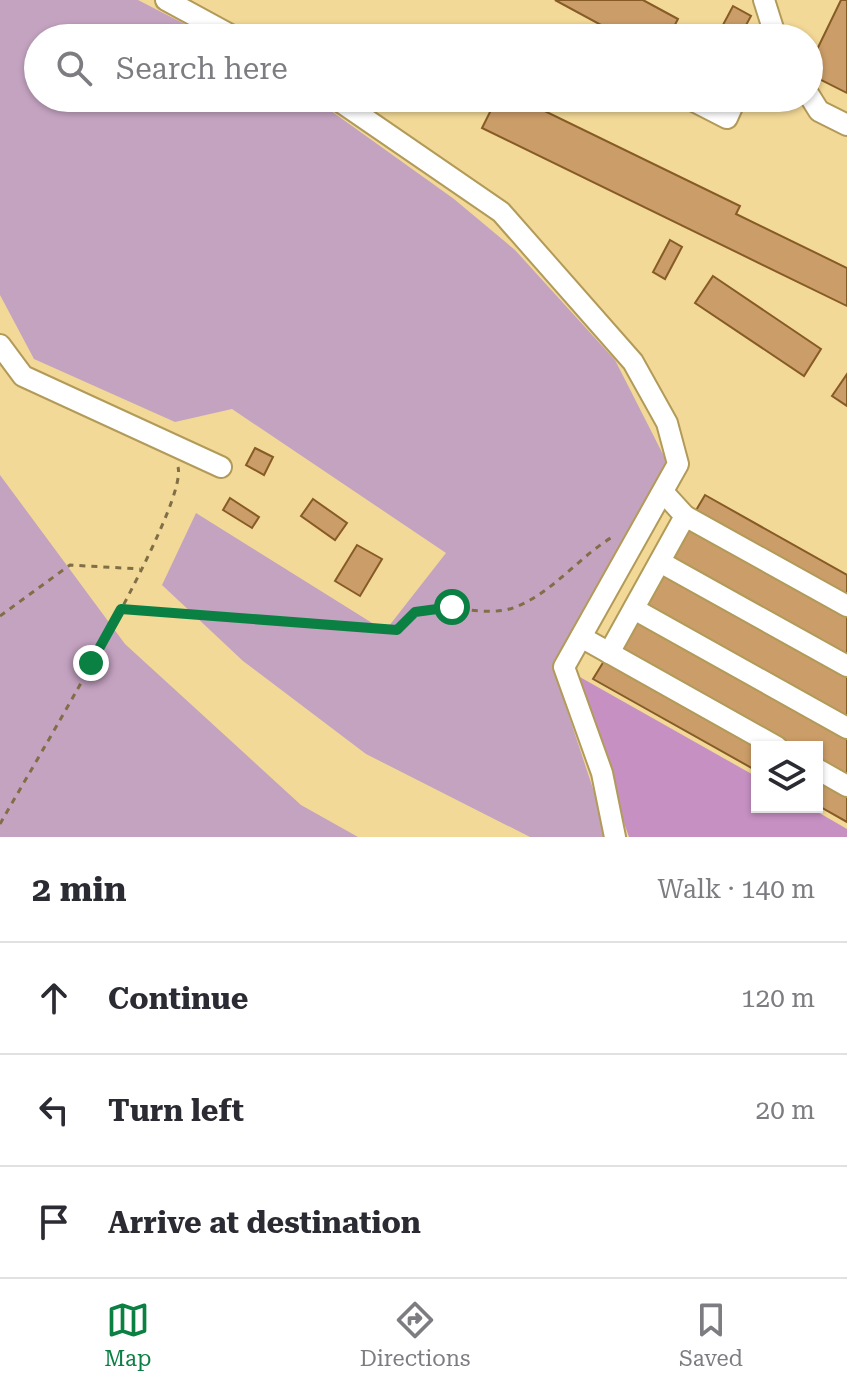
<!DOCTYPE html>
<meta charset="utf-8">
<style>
body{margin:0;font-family:"Roboto Serif",serif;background:#f2f2f3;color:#2b2b33}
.controls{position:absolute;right:24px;bottom:24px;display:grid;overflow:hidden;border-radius:0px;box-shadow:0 2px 6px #0004}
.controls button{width:72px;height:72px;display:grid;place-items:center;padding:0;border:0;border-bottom:2px solid #e1e1e2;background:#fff;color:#2b2b33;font:40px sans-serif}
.stop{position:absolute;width:24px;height:24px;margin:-18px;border:6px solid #0b8043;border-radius:50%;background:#fff}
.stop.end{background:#0b8043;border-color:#fff;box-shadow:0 2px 8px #0008}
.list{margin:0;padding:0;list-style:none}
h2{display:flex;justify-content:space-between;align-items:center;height:104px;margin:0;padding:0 32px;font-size:34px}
h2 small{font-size:26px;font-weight:400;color:#7c7c81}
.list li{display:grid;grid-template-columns:52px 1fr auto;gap:24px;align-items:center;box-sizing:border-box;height:112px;padding:0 32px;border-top:2px solid #e1e1e2}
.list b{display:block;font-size:30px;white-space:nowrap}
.list em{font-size:26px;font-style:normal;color:#7c7c81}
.icon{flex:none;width:44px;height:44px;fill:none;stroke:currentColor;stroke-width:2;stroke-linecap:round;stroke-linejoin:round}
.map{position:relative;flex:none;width:847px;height:837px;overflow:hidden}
.search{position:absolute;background:#fff;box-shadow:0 2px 6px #0004;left:24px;right:24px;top:24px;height:88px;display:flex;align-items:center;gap:20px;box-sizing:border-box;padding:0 28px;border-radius:44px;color:#7c7c81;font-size:30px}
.sheet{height:440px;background:#fff}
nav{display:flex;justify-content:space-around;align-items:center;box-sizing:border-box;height:112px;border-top:2px solid #e1e1e2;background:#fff;font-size:22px;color:#7c7c81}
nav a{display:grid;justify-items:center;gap:4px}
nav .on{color:#0b8043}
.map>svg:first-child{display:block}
</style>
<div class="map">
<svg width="847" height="837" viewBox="0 0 847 837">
<rect width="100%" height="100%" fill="#f3d997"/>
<g fill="#c4a3c1">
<polygon points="0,0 138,0 212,38 38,38 38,98 313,98 454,199 515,250 615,360 671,470 562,667 566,707 604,822 605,837 530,837 366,754 243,661 162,585 196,513 385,631 446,553 232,409 175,422 34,359 0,295"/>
<polygon points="0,475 125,644 301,805 358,837 0,837"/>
</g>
<polygon fill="#c690c2" points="571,672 757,777 757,807 809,807 847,829 847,837 629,837"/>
<g fill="#cb9d68" stroke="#865b26" stroke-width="2">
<polygon points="555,0 643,0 678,19 668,38 625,38"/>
<polygon points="841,0 847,0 847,93 809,74 809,66"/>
<polygon points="733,6 751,16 739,38 716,38"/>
<polygon points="497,98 518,98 740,206 736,214 847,268 847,306 482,128"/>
<polygon points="670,240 682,247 665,279 653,272"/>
<polygon points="713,276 821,349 804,376 695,303"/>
<polygon points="847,374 847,406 832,396"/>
<polygon points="255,448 273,457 264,475 246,465"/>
<polygon points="705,495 847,575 847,598 695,512"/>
<polygon points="230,498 259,517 252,528 223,510"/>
<polygon points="313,499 347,523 335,540 301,516"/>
<polygon points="688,529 847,617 847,658 670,561"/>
<polygon points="357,545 382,559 360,596 335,581"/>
<polygon points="662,573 847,676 847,720 643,608"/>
<polygon points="635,621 847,737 847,777 817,761 817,747 792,747 619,652"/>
<polygon points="604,661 757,747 757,771 593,679"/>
<polygon points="817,780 847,797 847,822 817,805"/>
</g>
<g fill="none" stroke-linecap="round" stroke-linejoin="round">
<g stroke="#b29a59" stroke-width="24">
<g id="minor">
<polyline points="166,0 236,38"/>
<polyline points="764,0 776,38"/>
<polyline points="809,95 819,111 847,125"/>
<polyline points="335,98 501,212 633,362 667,423 678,464 564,667 602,773 615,837"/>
<polyline points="688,98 727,118 736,98"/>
<polyline points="0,345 23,376 221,467"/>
<polyline points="664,493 685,516 847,606"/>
<polyline points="660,562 847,666"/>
<polyline points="634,609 847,728"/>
<polyline points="581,637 777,747"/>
<polyline points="609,653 685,516"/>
<polyline points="817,769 847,786"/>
</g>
</g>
<g stroke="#806f46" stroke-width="3" stroke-dasharray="6 6" stroke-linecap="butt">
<path d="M 121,609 L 397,630 C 402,625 408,616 415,612 C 440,598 485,621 518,606 C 554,591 580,556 614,536"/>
<polyline points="0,616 70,565 140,569"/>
<path d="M 0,824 C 29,772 189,508 178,467"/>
</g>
<use href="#minor" stroke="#fff" stroke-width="20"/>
</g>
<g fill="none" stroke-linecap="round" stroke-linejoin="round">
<polyline stroke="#0b8043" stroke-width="10" points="91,663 121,609 397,630 415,612 452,607"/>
</g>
</svg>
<div class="controls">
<button><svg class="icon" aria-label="layers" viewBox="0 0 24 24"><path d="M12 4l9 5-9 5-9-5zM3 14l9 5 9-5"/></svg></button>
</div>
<div class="stop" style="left:452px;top:607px"></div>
<div class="stop end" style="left:91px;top:663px"></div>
<div class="search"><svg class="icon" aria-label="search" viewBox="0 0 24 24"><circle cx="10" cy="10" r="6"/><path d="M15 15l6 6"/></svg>Search here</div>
</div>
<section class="sheet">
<h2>2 min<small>Walk · 140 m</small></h2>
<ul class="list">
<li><svg class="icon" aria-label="ahead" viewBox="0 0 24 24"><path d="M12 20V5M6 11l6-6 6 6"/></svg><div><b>Continue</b></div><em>120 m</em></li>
<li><svg class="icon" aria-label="left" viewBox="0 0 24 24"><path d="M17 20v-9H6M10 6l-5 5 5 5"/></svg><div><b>Turn left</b></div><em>20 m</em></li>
<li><svg class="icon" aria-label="arrive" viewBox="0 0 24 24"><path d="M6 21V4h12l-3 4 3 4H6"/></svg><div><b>Arrive at destination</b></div></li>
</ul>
</section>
<nav>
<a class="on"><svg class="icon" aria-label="map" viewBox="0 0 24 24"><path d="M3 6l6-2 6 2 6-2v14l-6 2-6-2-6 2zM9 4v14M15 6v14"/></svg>Map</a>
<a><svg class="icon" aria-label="directions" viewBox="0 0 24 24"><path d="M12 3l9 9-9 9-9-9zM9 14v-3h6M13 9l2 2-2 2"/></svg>Directions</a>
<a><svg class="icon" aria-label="saved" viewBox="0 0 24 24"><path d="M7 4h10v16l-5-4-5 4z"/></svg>Saved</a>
</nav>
